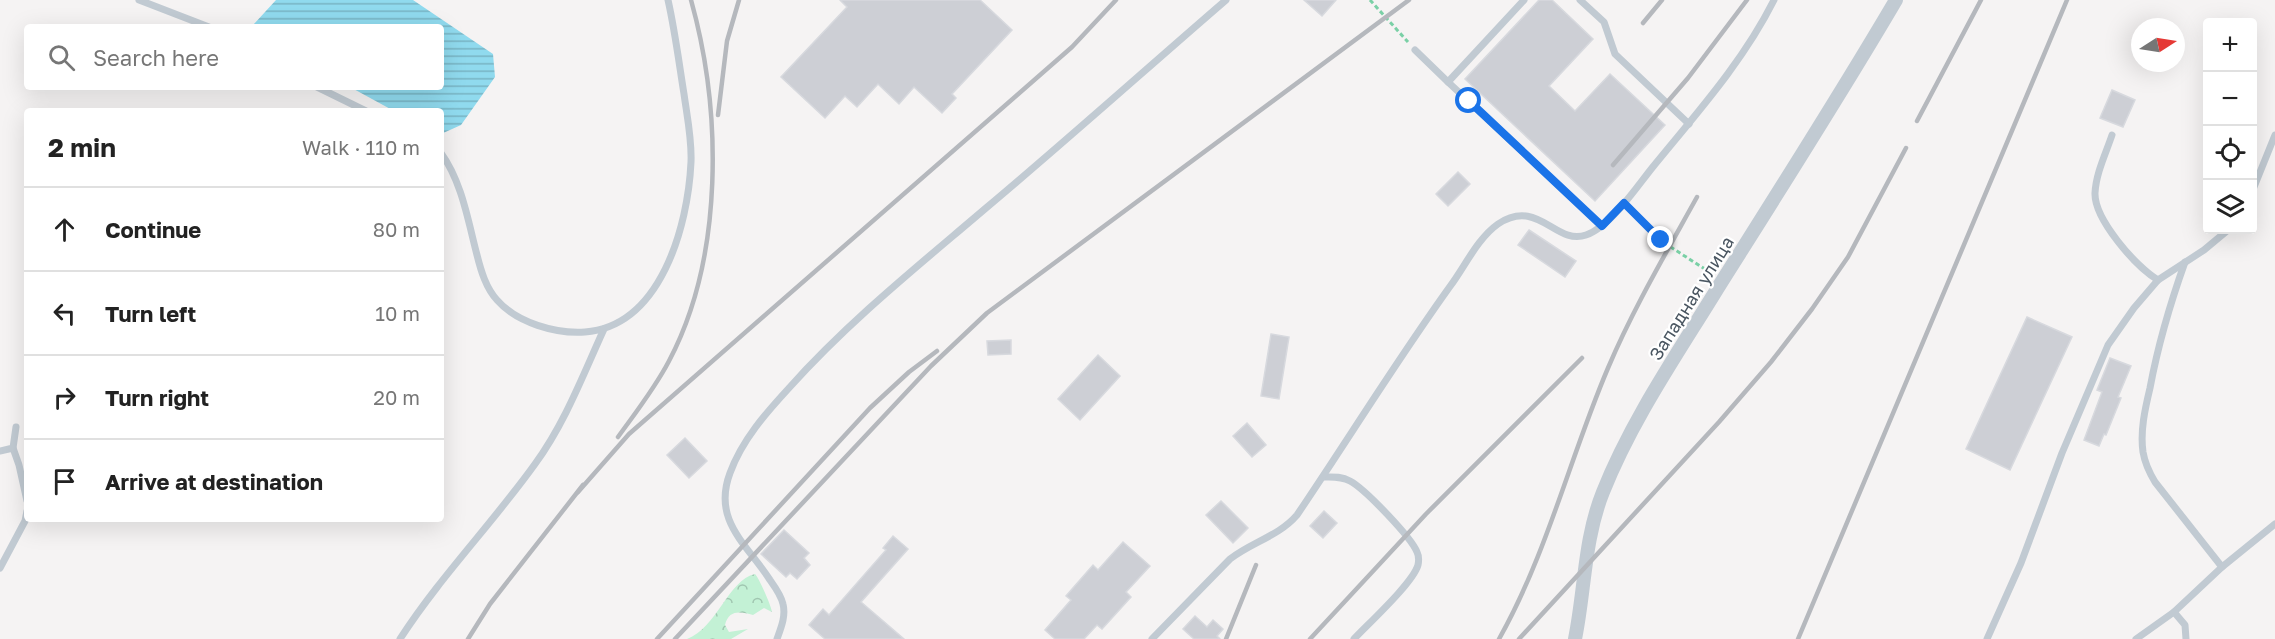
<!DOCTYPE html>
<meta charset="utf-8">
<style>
body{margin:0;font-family:"Golos Text",sans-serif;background:#f2f2f2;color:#222}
.controls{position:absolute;right:18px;top:18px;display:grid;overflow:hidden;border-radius:6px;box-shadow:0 6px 24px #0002}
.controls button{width:54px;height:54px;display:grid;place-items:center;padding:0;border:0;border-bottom:2px solid #e0e0e0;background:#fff;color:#222;font:30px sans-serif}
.compass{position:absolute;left:2131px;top:18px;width:54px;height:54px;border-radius:50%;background:#fff;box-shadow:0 6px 24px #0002;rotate:78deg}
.stop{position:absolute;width:18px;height:18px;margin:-14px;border:4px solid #1a73e8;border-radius:50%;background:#fff}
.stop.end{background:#1a73e8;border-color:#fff;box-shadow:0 2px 6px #0008}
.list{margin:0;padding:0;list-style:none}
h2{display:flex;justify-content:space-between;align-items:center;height:78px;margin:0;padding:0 24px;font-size:26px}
h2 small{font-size:20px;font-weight:400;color:#767676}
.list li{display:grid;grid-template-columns:39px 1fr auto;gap:18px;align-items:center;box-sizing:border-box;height:84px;padding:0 24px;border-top:2px solid #e0e0e0}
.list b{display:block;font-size:22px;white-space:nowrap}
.list em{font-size:20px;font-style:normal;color:#767676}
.icon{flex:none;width:33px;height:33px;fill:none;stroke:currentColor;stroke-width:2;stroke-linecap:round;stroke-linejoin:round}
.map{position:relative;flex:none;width:2275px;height:639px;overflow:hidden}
.search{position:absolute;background:#fff;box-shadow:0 6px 24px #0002;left:24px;top:24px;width:420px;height:66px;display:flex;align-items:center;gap:15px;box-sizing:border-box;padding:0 21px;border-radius:6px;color:#767676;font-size:22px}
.panel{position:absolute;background:#fff;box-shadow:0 6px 24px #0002;left:24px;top:108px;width:420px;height:414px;border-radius:6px}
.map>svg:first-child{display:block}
</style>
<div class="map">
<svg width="2275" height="639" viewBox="0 0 2275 639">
<defs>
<pattern id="forest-crowns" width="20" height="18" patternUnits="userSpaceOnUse" patternTransform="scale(1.5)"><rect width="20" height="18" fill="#c3f1d5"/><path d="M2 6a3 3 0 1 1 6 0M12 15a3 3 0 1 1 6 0" fill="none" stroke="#a0c6b0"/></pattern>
<pattern id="water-rules" width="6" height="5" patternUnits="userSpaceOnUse" patternTransform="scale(1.5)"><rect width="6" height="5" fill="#90daee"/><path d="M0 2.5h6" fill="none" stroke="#78b4c4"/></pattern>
</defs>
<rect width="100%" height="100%" fill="#f5f3f3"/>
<path fill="url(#forest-crowns)" d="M 755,574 C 759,578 771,605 772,612 L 764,608 L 753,615 C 741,612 729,609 725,625 L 729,632 L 748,629 L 731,639 L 687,639 C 717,628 728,580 755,574 Z"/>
<polygon fill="url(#water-rules)" points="276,0 413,0 493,54 495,77 461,125 441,134 441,111 394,111 350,87 441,87 441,27 255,27 253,25"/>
<g fill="#cdcfd5" stroke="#d7d9de" stroke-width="1.5">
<polygon points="840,0 980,0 1012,30 952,94 956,98 942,113 914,87 899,104 878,84 857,107 845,96 825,118 781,77 847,7"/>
<polygon points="1304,0 1336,0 1322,16"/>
<polygon points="1539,0 1552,0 1593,39 1549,86 1575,111 1610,74 1665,125 1595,201 1465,79"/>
<polygon points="2112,90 2135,100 2123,127 2100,118"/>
<polygon points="1458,172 1470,184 1448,206 1436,194"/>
<polygon points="1529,230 1576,261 1565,277 1518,245"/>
<polygon points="2027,317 2072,337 2010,470 1966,449"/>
<polygon points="1271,334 1289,337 1279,399 1261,396"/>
<polygon points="1011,340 1011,354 988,355 987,341"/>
<polygon points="1098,355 1120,376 1080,420 1058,399"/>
<polygon points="2110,358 2131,366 2118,397 2121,398 2106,435 2104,434 2099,446 2084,440 2102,392 2097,390"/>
<polygon points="1247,423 1266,445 1252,457 1233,436"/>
<polygon points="685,438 707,461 689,478 667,455"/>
<polygon points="1221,501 1248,528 1233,543 1206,515"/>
<polygon points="1324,511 1337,523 1323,538 1310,526"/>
<polygon points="784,530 809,553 804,558 810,565 797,579 790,573 786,577 761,554"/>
<polygon points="893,536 908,549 861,602 904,639 825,639 809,625 823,609 829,615 886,550 883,548"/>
<polygon points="1123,542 1150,566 1126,592 1131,597 1102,629 1097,625 1084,639 1055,639 1045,630 1071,600 1066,596 1093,565 1098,570"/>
<polygon points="1195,616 1207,627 1213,620 1223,629 1217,636 1220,639 1194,639 1183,629"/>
</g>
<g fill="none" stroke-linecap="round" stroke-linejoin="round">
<g stroke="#7ad0a6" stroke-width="3" stroke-dasharray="4.5 3" stroke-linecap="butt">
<polyline points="1370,0 1408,42"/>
<polyline points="1632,211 1666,244 1711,273"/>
</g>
<g stroke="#c1cad2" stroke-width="7">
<polyline points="139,0 209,27"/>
<polyline points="1524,0 1448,82 1602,226"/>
<polyline points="1580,0 1604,22 1615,54 1689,124"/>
<polyline points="1415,50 1448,82"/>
<polyline points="317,87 366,111"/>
<path d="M 2112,135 C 2106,153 2096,173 2095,193 C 2094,219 2136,267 2158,280"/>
<path d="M 441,153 C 462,182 468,221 477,255 C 481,271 486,288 497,300 C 517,323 556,334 585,332 C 661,326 688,226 691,162 C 692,139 687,116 684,94 C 679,63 675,31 668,0"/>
<polyline points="2252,192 2275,135"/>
<polyline points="13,448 19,465 27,501"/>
<polyline points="0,451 13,448 16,427"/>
<path d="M 1323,477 C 1332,477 1341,476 1350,481 C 1365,489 1411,537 1417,552 C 1419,556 1419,560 1418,565 C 1413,583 1368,624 1354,639"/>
<polyline points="2222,567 2275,524"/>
<polyline points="0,568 25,521 27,511"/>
<path d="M 2174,612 L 2222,567 L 2155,482 C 2149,472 2145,464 2143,452 C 2140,431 2145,409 2150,388 C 2158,345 2170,304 2185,262"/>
<path d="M 400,639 C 440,577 492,524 535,464 C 565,423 583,375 604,329"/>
<path d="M 777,639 C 781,628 786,616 783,604 C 781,595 775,587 770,580 C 747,544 712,521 730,473 C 742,440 766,413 789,388 C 849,321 918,266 986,208 C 1067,140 1146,69 1226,0"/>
<path d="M 1152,639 L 1230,559 C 1252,542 1279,536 1297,515 C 1349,438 1397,360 1451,285 C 1465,266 1478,238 1498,224 C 1538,197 1556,246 1586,235 C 1610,227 1636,188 1652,168 C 1696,114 1743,62 1774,0"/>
<polyline points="1987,639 2021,563 2062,453 2108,345 2134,308 2158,280 2204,250 2228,230"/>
<polyline points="2136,639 2174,612 2185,625 2186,639"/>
</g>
<path stroke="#c1cad2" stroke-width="14" d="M 1575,639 C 1585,590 1584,539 1603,492 C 1632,419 1678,353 1719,286 C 1779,191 1839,97 1896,0"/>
<g stroke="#b5b8bd" stroke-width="4.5">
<polyline points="1643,23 1662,0"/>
<polyline points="718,115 727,41 739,0"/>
<polyline points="1917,121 1981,0"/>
<polyline points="1613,165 1688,78 1747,0"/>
<path d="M 618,437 C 636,412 655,388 669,361 C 724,257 722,111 691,0"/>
<polyline points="578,492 629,434 1072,47 1116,0"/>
<polyline points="468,639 490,604 583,485"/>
<polyline points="657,639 870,408 909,372 937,351"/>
<polyline points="675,639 931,366 987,313 1409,0"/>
<polyline points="1226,639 1256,565"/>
<polyline points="1310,639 1426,514 1582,358"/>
<path d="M 1499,639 C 1547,554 1570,457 1608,368 C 1633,309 1666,253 1697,197"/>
<polyline points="1519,639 1719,422 1771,362 1812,309 1848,257 1906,148"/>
<polyline points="1798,639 2067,0"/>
</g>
</g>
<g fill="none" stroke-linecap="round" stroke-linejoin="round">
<polyline stroke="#1a73e8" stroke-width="8" points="1469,101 1602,226 1624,203 1661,240"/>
</g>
<g text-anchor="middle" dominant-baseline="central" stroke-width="4.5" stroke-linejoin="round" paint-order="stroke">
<g font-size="18" fill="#4a5661" stroke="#fff">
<text transform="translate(1691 298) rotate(-58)">Западная улица</text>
</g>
</g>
</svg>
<div class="controls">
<button>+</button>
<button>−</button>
<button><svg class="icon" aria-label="locate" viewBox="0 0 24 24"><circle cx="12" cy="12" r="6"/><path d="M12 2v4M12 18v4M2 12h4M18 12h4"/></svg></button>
<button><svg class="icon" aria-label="layers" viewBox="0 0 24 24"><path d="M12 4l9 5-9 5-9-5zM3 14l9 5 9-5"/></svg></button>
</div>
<svg class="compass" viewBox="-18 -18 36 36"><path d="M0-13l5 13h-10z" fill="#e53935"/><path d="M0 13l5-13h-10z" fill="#767676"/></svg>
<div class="stop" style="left:1469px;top:101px"></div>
<div class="stop end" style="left:1661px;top:240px"></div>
<div class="search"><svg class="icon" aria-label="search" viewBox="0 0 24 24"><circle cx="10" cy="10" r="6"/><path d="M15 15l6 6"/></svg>Search here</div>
<section class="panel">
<h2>2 min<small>Walk · 110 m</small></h2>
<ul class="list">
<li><svg class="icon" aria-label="ahead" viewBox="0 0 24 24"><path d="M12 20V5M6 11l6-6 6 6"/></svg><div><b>Continue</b></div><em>80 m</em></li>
<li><svg class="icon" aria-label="left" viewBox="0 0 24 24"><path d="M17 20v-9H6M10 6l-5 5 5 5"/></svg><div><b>Turn left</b></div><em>10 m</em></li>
<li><svg class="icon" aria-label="right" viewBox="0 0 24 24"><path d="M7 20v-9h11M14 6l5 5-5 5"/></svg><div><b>Turn right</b></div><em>20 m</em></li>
<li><svg class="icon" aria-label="arrive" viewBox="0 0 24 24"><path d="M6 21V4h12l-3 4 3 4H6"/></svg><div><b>Arrive at destination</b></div></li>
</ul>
</section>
</div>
